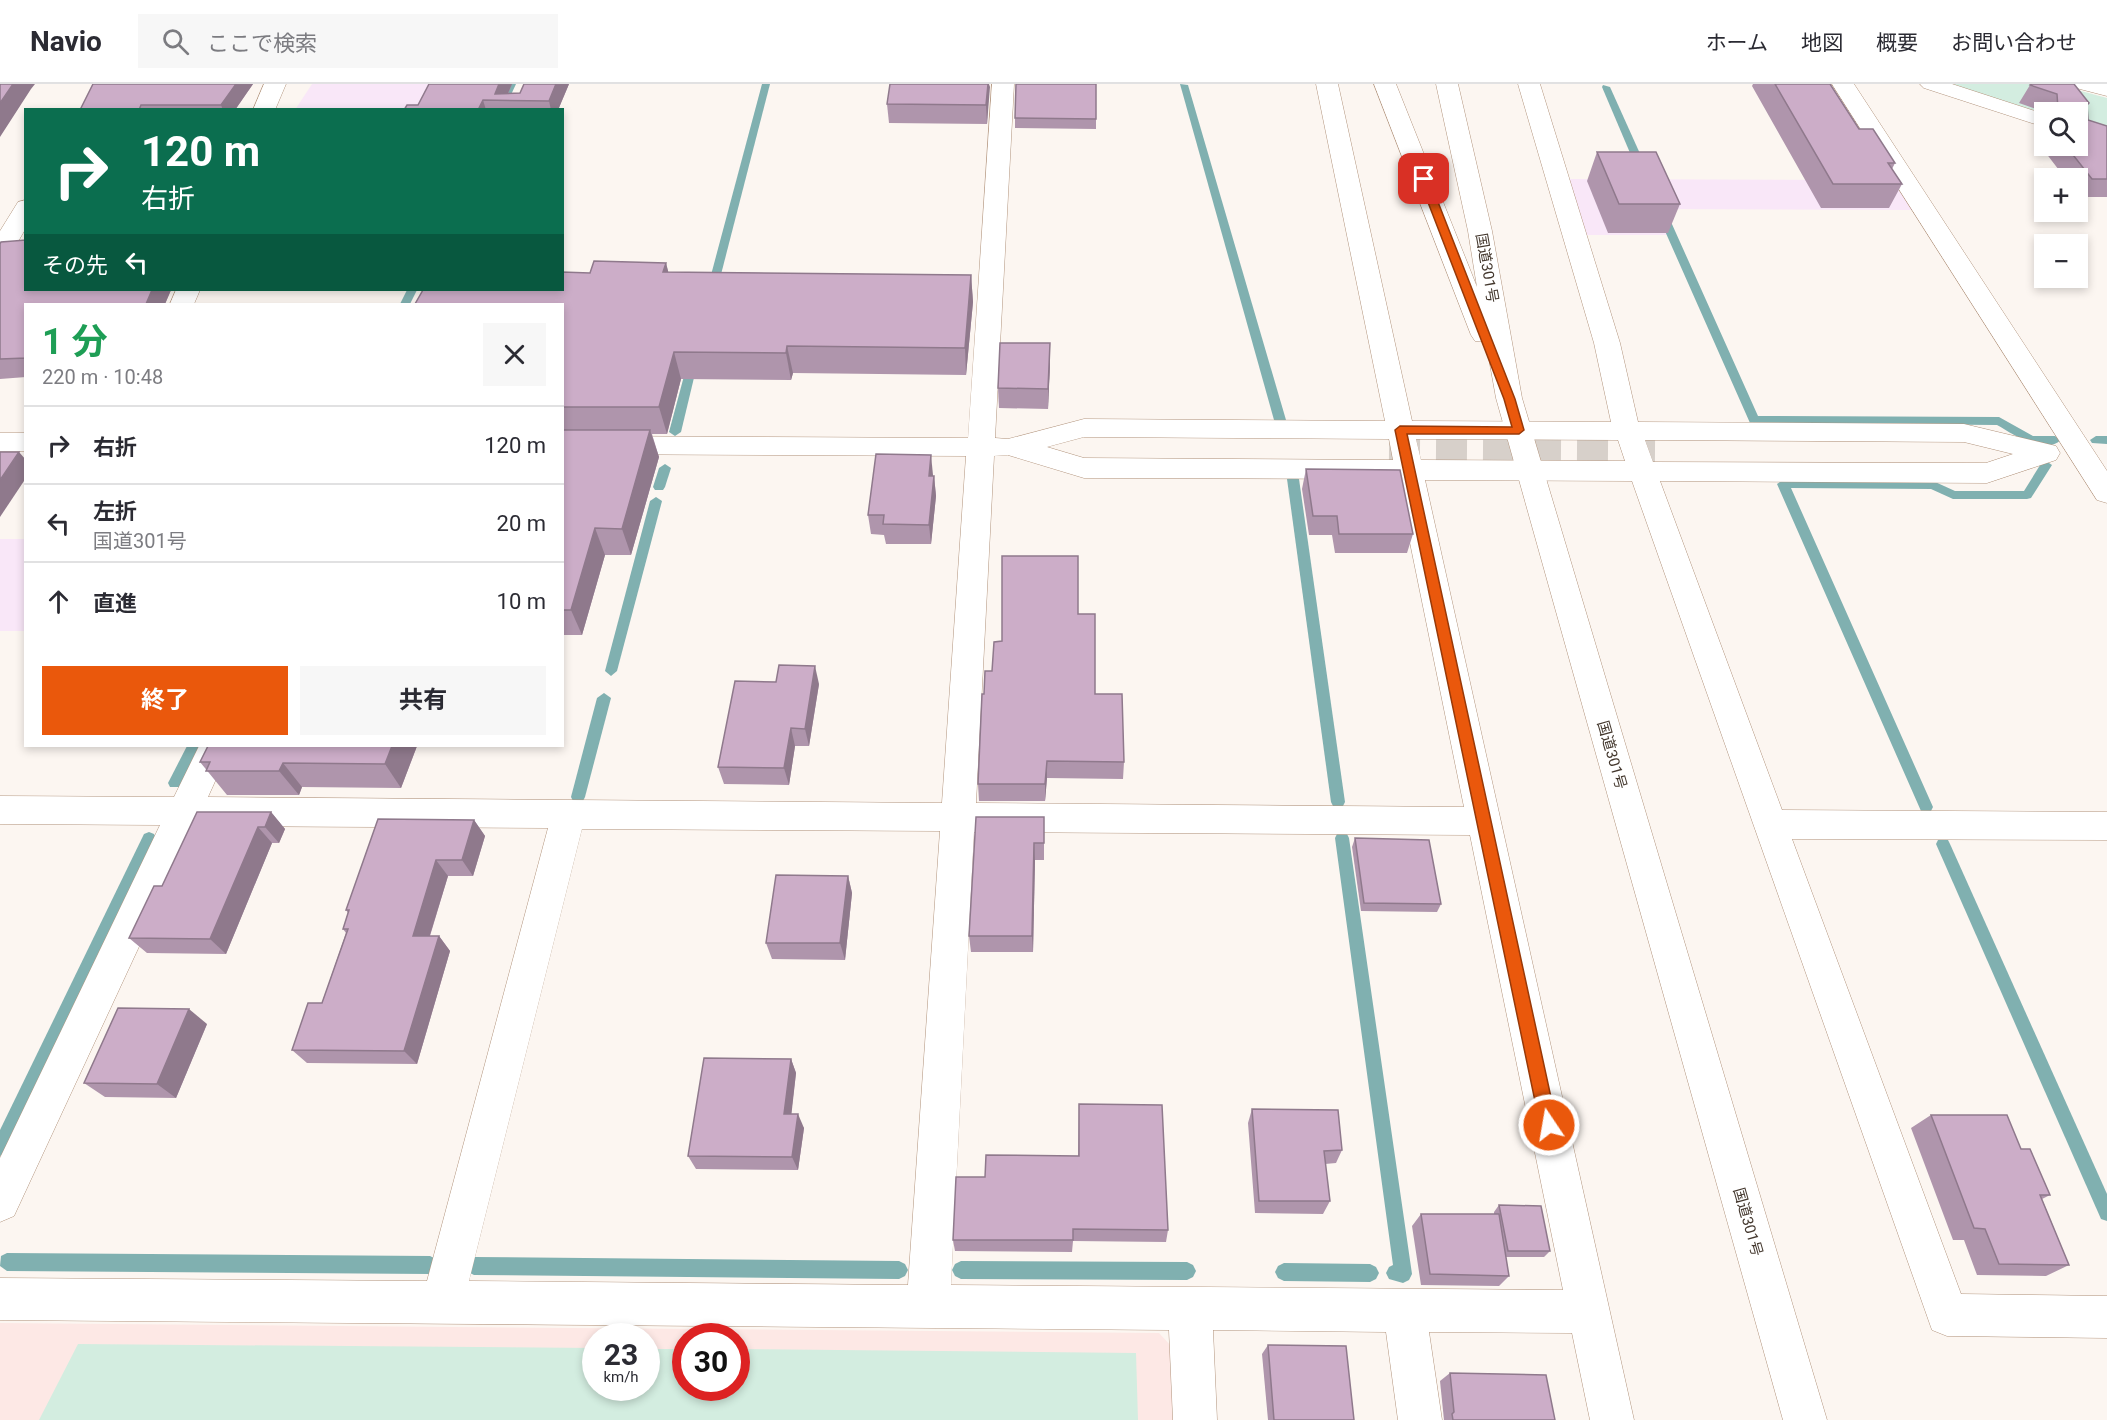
<!DOCTYPE html>
<html lang="ja">
<head>
<meta charset="utf-8">
<style>
	:root { --surface:#fff; --page:#f7f7f7; --text:#2b2b33; --muted:#7c7c81; --line:#e1e1e2; --accent:#ea580c }
	body { margin:0; font-family:Roboto,"Noto Sans JP",sans-serif; background:var(--page); color:var(--text); height:100vh; display:flex; flex-direction:column; font-size:22px; white-space:nowrap }
	* { box-sizing:border-box; margin:0 }
	p { font-size:20px; color:var(--muted) }
	.icon { flex:none; width:33px; height:33px; fill:none; stroke:currentColor; stroke-width:2; stroke-linecap:round; stroke-linejoin:round }
	.map { position:relative; flex:1; overflow:hidden }
	.sheet { position:absolute; left:24px; top:219px; width:540px; height:444px; display:flex; flex-direction:column; background:var(--surface); border-radius:0px; box-shadow:0 3px 9px #0003 }
	.sheet>* { flex:none }
	.hud { position:absolute; left:24px; top:24px; width:540px; height:183px; border-radius:0px; box-shadow:0 3px 9px #0003; background:#0b6e4f; color:#fff; overflow:hidden }
	.fabs { position:absolute; left:2034px; top:18px; display:grid; gap:12px }
	.fabs a { display:grid; place-items:center; width:54px; height:54px; border-radius:0px; background:var(--surface); box-shadow:0 3px 9px #0003; font-size:30px }
	.speed { position:absolute; left:582px; top:1239px; display:flex; gap:12px; font-size:30px; font-weight:700; text-align:center }
	.speed>* { display:grid; place-content:center; width:78px; height:78px; border-radius:50%; background:var(--surface); box-shadow:0 3px 9px #0003; line-height:1 }
	.speed small { font-size:15px; font-weight:400 }
	.speed .limit { border:9px solid #d22; background:#fff; color:#111 }
	.pin { position:absolute; display:grid; place-items:center; width:51px; height:51px; color:#fff; margin:-26px; border-radius:12px; box-shadow:0 3px 9px #0006 }
	.me { position:absolute; width:66px; margin:-33px; rotate:348deg; stroke-linejoin:round; filter:drop-shadow(0 0 4px #0008) }
	.turn { display:flex; align-items:center; gap:21px; height:126px; padding:0 18px; font-size:27px }
	.turn .icon { width:78px; height:78px; stroke-width:2.5 }
	.turn b { display:block; font-size:42px; line-height:51px }
	.then { display:flex; align-items:center; height:57px; padding:0 18px; background:#0003; gap:12px; font-size:22px }
	.round { display:grid; place-items:center; flex:none; width:63px; height:63px; border-radius:0px; background:var(--page) }
	.summary { display:flex; align-items:center; justify-content:space-between; height:102px; padding:0 18px }
	h1 { font-size:36px; font-weight:700; line-height:45px; color:#1e9e55 }
	.action { display:flex; gap:12px; margin-top:auto; padding:12px 18px }
	.action a { flex:1; height:69px; border-radius:0px; background:var(--accent); color:#fff; font-size:24px; font-weight:700; line-height:69px; text-align:center }
	.action a+a { background:var(--page); color:var(--text) }
	ul { padding:0; list-style:none }
	li { display:flex; align-items:center; gap:18px; height:78px; padding:0 18px; border-top:2px solid var(--line) }
	li div { flex:1 }
	li b { display:block; font-size:22px }
	li em { font-style:normal }
	header { display:flex; align-items:center; gap:36px; box-sizing:border-box; height:84px; padding:0 30px; background:var(--surface); border-bottom:2px solid var(--line) }
	header strong { font-size:28px }
	nav { display:flex; gap:33px; margin-inline-start:auto; font-size:21px }
	.search { width:420px; height:54px; background:var(--page); display:flex; align-items:center; gap:15px; box-sizing:border-box; padding:0 21px; border-radius:0px; color:var(--muted); font-size:22px }
	.map>svg:first-child { display:block }
	.industrial { fill:#f9e7f8 }
	.education { fill:#fde8e5; fill-rule:evenodd }
	.green { fill:#d3ede0 }
	.lines { fill:none; stroke-linecap:round; stroke-linejoin:round }
	.stream { fill:#80b0b0; fill-rule:evenodd }
	.minor-tunnel { stroke:#d7d0ca; stroke-width:31; stroke-dasharray:31 16; stroke-linecap:butt }
	.minor-casing { stroke:#b2947d; stroke-width:1 }
	.highway-casing { stroke:#b2947d; stroke-width:1 }
	.minor { fill:#fff; fill-rule:evenodd }
	.highway { fill:#fff; fill-rule:evenodd }
	.wall { fill:#af95ac }
	.shaded-wall { fill:#8f798c }
	.building { fill:#ccadc8; stroke:#8f798c; stroke-width:1.5 }
	.route { fill:#ea580c; stroke:#983908; stroke-width:1.5 }
	.labels { text-anchor:middle; stroke-width:6; stroke-linejoin:round; paint-order:stroke }
	.street-label { font-size:15px; fill:#44382e; stroke:#fff }
</style>
</head>
<body>
<header>
<strong>Navio</strong>
<div class="search"><svg class="icon" aria-label="search" viewBox="0 0 24 24"><circle cx="10" cy="10" r="6"/><path d="M15 15l6 6"/></svg>ここで検索</div>
<nav><a>ホーム</a><a>地図</a><a>概要</a><a>お問い合わせ</a></nav>
</header>
<div class="map">
<svg width="2107" height="1336" viewBox="0 0 2107 1336">
	<rect width="100%" height="100%" fill="#fcf6f1"/>
	<g class="industrial">
		<polygon points="312,0 509,0 496,25 295,26"/>
		<polygon points="1567,95 1893,96 1913,126 1658,125 1669,151 1584,151"/>
		<rect x="0" y="455" width="25" height="92"/>
	</g>
	<path class="education" d="M 0,1239 L 1159,1249 L 1173,1264 L 1176,1336 L 0,1336 ZM 596,1252 L 646,1252 L 646,1304 L 596,1304 ZM 686,1252 L 736,1252 L 736,1304 L 686,1304 Z"/>
	<g class="green">
		<polygon points="1952,0 2055,0 2107,14 2107,47 2078,39 2078,28 2044,30"/>
		<polygon points="78,1260 595,1264 596,1304 646,1304 647,1265 685,1265 686,1304 736,1304 737,1265 1136,1269 1138,1336 39,1336"/>
	</g>
	<g class="lines">
		<g class="stream">
			<polygon points="508,0 516,0 504,26 495,26"/>
			<polygon points="762,0 770,0 717,206 712,209 707,206"/>
			<polygon points="1180,0 1188,1 1286,336 1284,339 1280,340 1274,336"/>
			<polygon points="1603,1 1610,3 1646,83 1644,85 1636,83 1602,3"/>
			<path d="M 1662,126 L 1667,129 L 1758,332 L 1999,333 L 2033,352 L 2055,352 L 2061,356 C 2044,372 2013,350 1997,341 L 1750,339 L 1657,129 Z"/>
			<polygon points="407,206 417,206 410,220 400,220"/>
			<polygon points="693,274 698,277 681,348 675,352 669,348 688,277"/>
			<polygon points="2096,352 2107,352 2107,360 2092,359 2090,356"/>
			<polygon points="2046,377 2052,381 2031,414 2027,415 1953,415 1931,405 1791,404 1933,723 1931,727 1926,729 1921,727 1777,400 1783,396 1933,397 1955,407 2024,407 2042,378"/>
			<polygon points="665,380 671,384 665,403 663,406 655,406 653,403 659,384"/>
			<polygon points="1293,391 1299,395 1345,718 1343,722 1333,722 1331,718 1287,395"/>
			<polygon points="656,413 662,417 617,587 611,592 605,587 650,417"/>
			<polygon points="604,609 611,614 585,713 583,717 573,717 571,713 597,614"/>
			<polygon points="187,662 200,662 180,703 170,703 168,699"/>
			<polygon points="149,748 154,750 156,754 6,1070 0,1072 0,1046 144,750"/>
			<polygon points="1342,748 1347,750 1349,754 1412,1190 1409,1196 1403,1199 1389,1195 1386,1189 1389,1183 1393,1181 1335,754 1337,750"/>
			<polygon points="1943,754 1948,756 1950,760 2107,1110 2107,1137 2101,1135 1936,760 1938,756"/>
			<polygon points="7,1169 430,1172 436,1175 439,1181 436,1187 430,1190 7,1187 0,1182 1,1172"/>
			<polygon points="474,1173 899,1177 905,1180 908,1186 905,1192 899,1195 474,1191 468,1188 465,1182 468,1176"/>
			<polygon points="961,1177 1187,1178 1193,1181 1196,1187 1193,1193 1187,1196 961,1195 955,1192 952,1186 955,1180"/>
			<polygon points="1284,1179 1370,1180 1376,1183 1379,1189 1376,1195 1370,1198 1284,1197 1278,1194 1275,1188 1278,1182"/>
		</g>
		<polyline class="minor-tunnel" points="1389,365 1658,367"/>
		<g class="minor-casing">
			<g id="minor">
				<polygon points="264,0 286,0 275,26 253,26"/>
				<path d="M 992,0 L 1014,0 L 995,354 L 1008,355 L 1084,335 L 1385,337 L 1316,0 L 1338,0 L 1412,337 L 1611,338 L 1594,259 L 1518,0 L 1540,0 L 1620,259 L 1638,338 L 1964,340 L 2056,362 L 2060,369 L 2056,376 L 1987,399 L 1660,397 L 1782,726 L 2107,728 L 2107,756 L 1792,755 L 1961,1210 L 2107,1212 L 2107,1254 L 1947,1252 L 1932,1246 L 1632,397 L 1425,396 L 1634,1336 L 1590,1336 L 1572,1249 L 1429,1248 L 1442,1336 L 1398,1336 L 1386,1248 L 1213,1246 L 1217,1336 L 1173,1336 L 1169,1246 L 0,1236 L 0,1194 L 427,1197 L 548,744 L 195,742 L 14,1132 L 0,1138 L 0,1074 L 160,741 L 0,740 L 0,712 L 174,713 L 199,662 L 231,662 L 208,713 L 942,719 L 966,372 L 562,370 L 562,352 L 968,354 ZM 1084,353 L 1389,355 L 1393,376 L 1084,374 L 1047,363 ZM 1416,355 L 1618,356 L 1625,377 L 1421,376 ZM 1645,356 L 1964,358 L 2013,370 L 1986,379 L 1653,378 ZM 1008,371 L 1084,394 L 1397,395 L 1464,723 L 976,719 L 994,372 ZM 582,745 L 940,747 L 908,1201 L 469,1197 ZM 974,748 L 1470,751 L 1563,1206 L 951,1201 Z"/>
				<polygon points="1832,0 1854,0 2107,387 2107,419 2097,416"/>
				<polygon points="1920,0 1952,0 2044,30 2044,43 1924,4"/>
				<polygon points="26,116 26,144 9,173 0,175 0,147 18,118"/>
				<polygon points="176,206 200,206 194,220 170,220"/>
				<rect x="0" y="349" width="26" height="18"/>
			</g>
		</g>
		<g class="highway-casing">
			<g id="highway">
				<polygon points="1374,0 1396,0 1477,203 1468,147 1436,0 1458,0 1492,147 1522,314 1827,1336 1783,1336 1496,314 1486,258 1475,257 1471,251"/>
				<polygon points="2072,0 2107,0 2107,12 2076,4"/>
			</g>
		</g>
		<use href="#minor" class="minor"/>
		<use href="#highway" class="highway"/>
	</g>
	<g class="wall">
		<polygon points="93,0 253,0 235,26 80,26"/>
		<polygon points="512,0 508,10 520,9 524,0 569,0 558,26 404,26 418,21"/>
		<polygon points="989,0 987,40 889,39 887,20"/>
		<polygon points="1096,0 1096,45 1015,44 1015,34"/>
		<polygon points="1753,0 1830,0 1859,45 1895,79 1892,85 1902,100 1889,124 1821,124 1752,2"/>
		<polygon points="2030,1 2089,19 2087,22 2088,36 2107,42 2107,113 2079,113 2078,111 2078,94 2065,94 2039,60 2044,51 2038,44 2044,33 2044,62 2078,62 2078,28 2045,28 2019,19"/>
		<polygon points="1597,68 1680,120 1668,149 1608,149 1587,97"/>
		<polygon points="0,160 26,206 171,206 165,220 26,220 26,293 0,295"/>
		<polygon points="666,179 668,188 971,191 973,218 966,291 793,289 791,296 681,295 667,350 652,350 659,373 631,471 605,471 582,551 562,551 562,220 590,189"/>
		<polygon points="1050,279 1048,325 999,324 998,304"/>
		<polygon points="1306,385 1413,450 1407,469 1335,469 1332,451 1309,451 1302,405"/>
		<polygon points="933,392 934,392 936,412 931,460 886,460 884,451 871,450 868,431"/>
		<polygon points="1078,530 1095,610 1124,678 1123,695 1047,694 1045,717 979,717 978,700 984,610 1002,557"/>
		<polygon points="819,600 809,662 795,662 789,701 724,700 718,683"/>
		<polygon points="417,662 401,704 302,703 299,711 227,711 200,678"/>
		<polygon points="271,728 285,745 279,759 272,759 226,870 147,869 129,854"/>
		<polygon points="1044,733 1044,776 1035,776 1033,868 971,868 969,852"/>
		<polygon points="474,736 485,752 473,792 448,792 430,852 439,852 450,867 417,980 307,979 292,966 322,919 346,849 343,845 348,829 346,826"/>
		<polygon points="1355,754 1441,820 1437,828 1361,827 1352,763"/>
		<polygon points="848,792 852,809 845,876 772,875 766,859"/>
		<polygon points="207,940 176,1014 105,1013 84,999"/>
		<polygon points="791,975 796,989 791,1030 804,1044 798,1086 696,1085 688,1072"/>
		<polygon points="1079,1020 1168,1146 1166,1158 1073,1157 1072,1168 955,1167 953,1156 985,1093 1078,1072"/>
		<polygon points="1252,1025 1342,1066 1336,1079 1325,1080 1330,1117 1323,1130 1255,1129 1248,1039"/>
		<polygon points="1931,1031 2021,1065 2050,1111 2042,1115 2069,1181 2046,1192 1977,1191 1964,1156 1953,1156 1911,1044"/>
		<polygon points="1499,1121 1550,1167 1544,1173 1506,1173 1509,1192 1499,1202 1421,1201 1412,1142 1421,1130 1494,1130 1494,1128"/>
		<polygon points="1268,1261 1354,1336 1268,1336 1262,1270"/>
		<polygon points="1450,1289 1555,1336 1444,1336 1440,1297"/>
	</g>
	<g class="shaded-wall">
		<polygon points="13,0 35,0 31,5 0,53 0,19"/>
		<polygon points="236,0 253,0 235,26 223,26 221,21"/>
		<polygon points="499,0 512,0 505,16 495,10"/>
		<polygon points="556,0 569,0 558,26 551,26 549,17"/>
		<polygon points="988,0 989,0 990,3 987,40 986,21"/>
		<polygon points="483,16 486,26 478,26"/>
		<polygon points="666,179 673,206 663,188"/>
		<polygon points="971,191 973,218 966,291 965,264"/>
		<polygon points="152,206 171,206 165,220 146,220"/>
		<polygon points="1050,259 1050,279 1048,325 1048,305"/>
		<polygon points="787,262 793,289 791,296 786,269"/>
		<polygon points="674,268 681,295 667,350 659,323"/>
		<polygon points="650,346 659,373 631,471 622,445"/>
		<polygon points="19,368 26,376 26,394 0,433 0,396"/>
		<polygon points="931,371 933,391 931,412 929,392"/>
		<polygon points="934,392 936,412 931,460 929,441"/>
		<polygon points="595,444 605,471 582,551 571,526"/>
		<polygon points="815,582 819,600 809,662 805,645"/>
		<polygon points="791,644 795,662 789,701 784,684"/>
		<polygon points="392,662 417,662 401,704 385,680"/>
		<polygon points="1047,677 1047,694 1045,717 1045,700"/>
		<polygon points="283,679 302,703 299,711 279,687"/>
		<polygon points="271,728 285,745 279,759 265,743"/>
		<polygon points="474,736 485,752 473,792 462,776"/>
		<polygon points="258,743 272,759 226,870 210,855"/>
		<polygon points="1034,759 1035,776 1033,868 1032,852"/>
		<polygon points="436,776 448,792 425,867 413,852"/>
		<polygon points="848,792 852,809 845,876 840,859"/>
		<polygon points="439,852 450,867 417,980 404,967"/>
		<polygon points="189,925 207,940 176,1014 157,1000"/>
		<polygon points="791,975 796,989 790,1043 784,1030"/>
		<polygon points="798,1030 804,1044 798,1086 792,1073"/>
	</g>
	<g class="building">
		<polygon points="0,0 13,0 0,19"/>
		<polygon points="93,0 236,0 221,21 141,21 139,26 80,26"/>
		<polygon points="429,0 499,0 495,10 520,9 524,0 556,0 549,17 483,16 478,26 404,26 407,21 418,21"/>
		<polygon points="890,0 988,0 986,21 887,20"/>
		<polygon points="1016,0 1096,0 1096,35 1015,34"/>
		<polygon points="1775,0 1830,0 1859,45 1873,45 1895,79 1888,79 1902,100 1833,100"/>
		<polygon points="2031,0 2074,0 2089,19 2087,21 2088,36 2107,42 2107,95 2092,95 2066,62 2078,62 2078,28 2052,28 2049,25 2055,27 2058,25 2057,10 2030,1"/>
		<polygon points="1597,68 1656,68 1680,120 1619,120"/>
		<polygon points="26,156 26,206 152,206 146,220 26,220 26,274 0,275 0,160 1,158"/>
		<polygon points="594,177 666,179 663,188 971,191 965,264 787,262 786,269 674,268 659,323 562,323 562,220 415,220 423,206 562,206 562,188 590,189"/>
		<polygon points="1000,259 1050,259 1048,305 998,304"/>
		<polygon points="562,346 650,346 622,445 595,444 571,526 562,526"/>
		<polygon points="0,368 19,368 0,396"/>
		<polygon points="876,370 931,371 929,392 934,392 929,441 883,440 884,431 868,431"/>
		<polygon points="1306,385 1400,386 1413,450 1339,450 1337,432 1313,432"/>
		<polygon points="1002,472 1078,472 1078,530 1095,530 1095,610 1122,610 1124,678 1047,677 1045,700 978,700 982,610 984,610 985,587 992,587 994,558 1002,557"/>
		<polygon points="779,581 815,582 805,645 791,644 784,684 718,683 735,597 776,598"/>
		<polygon points="208,662 392,662 385,680 283,679 279,687 206,687 210,678 200,678"/>
		<polygon points="197,728 271,728 265,743 258,743 210,855 129,854 154,802 162,802"/>
		<polygon points="976,733 1044,733 1044,759 1034,759 1032,852 969,852"/>
		<polygon points="378,735 474,736 462,776 436,776 413,852 439,852 404,967 292,966 308,919 322,919 348,845 343,845 349,826 346,826"/>
		<polygon points="1355,754 1429,756 1441,820 1364,819"/>
		<polygon points="776,791 848,792 840,859 766,859"/>
		<polygon points="118,924 189,925 157,1000 84,999"/>
		<polygon points="704,974 791,975 784,1030 798,1030 792,1073 688,1072"/>
		<polygon points="1079,1020 1162,1021 1168,1146 1073,1145 1073,1156 953,1156 956,1093 985,1093 986,1071 1079,1072"/>
		<polygon points="1252,1025 1338,1026 1342,1066 1324,1067 1330,1117 1259,1117"/>
		<polygon points="1931,1031 2007,1031 2021,1065 2030,1065 2050,1111 2040,1111 2069,1181 1999,1180 1985,1145 1974,1144"/>
		<polygon points="1499,1121 1541,1122 1550,1167 1508,1167"/>
		<polygon points="1421,1130 1499,1130 1509,1192 1430,1190"/>
		<polygon points="1268,1261 1346,1262 1354,1336 1274,1336"/>
		<polygon points="1450,1289 1546,1291 1555,1336 1453,1336 1452,1330 1454,1328"/>
	</g>
	<polygon class="route" points="1424,92 1429,95 1515,315 1524,346 1519,350 1407,350 1557,1041 1554,1047 1549,1049 1543,1047 1540,1041 1395,346 1400,342 1512,343 1504,315 1419,95"/>
	<g class="labels">
		<g class="street-label">
			<text transform="translate(1487 184) rotate(80)" y="5">国道301号</text>
			<text transform="translate(1612 671) rotate(74)" y="5">国道301号</text>
			<text transform="translate(1748 1138) rotate(74)" y="5">国道301号</text>
		</g>
	</g>
</svg>
<div class="fabs">
<a><svg class="icon" aria-label="search" viewBox="0 0 24 24"><circle cx="10" cy="10" r="6"/><path d="M15 15l6 6"/></svg></a>
<a>+</a>
<a>−</a>
</div>
<div class="speed"><div>23<small>km/h</small></div><div class="limit">30</div></div>
<div class="pin" style="left:1424px;top:95px;background:#d93025"><svg class="icon" aria-label="arrive" viewBox="0 0 24 24"><path d="M6 21V4h12l-3 4 3 4H6"/></svg></div>
<svg class="me" style="left:1549px;top:1041px" viewBox="-20 -20 40 40"><circle r="17" fill="#ea580c" stroke="#fff" stroke-width="3"/><path d="M0-11L8 9 0 5-8 9z" fill="#fff"/></svg>
<div class="hud">
<div class="turn"><svg class="icon" aria-label="right" viewBox="0 0 24 24"><path d="M7 20v-9h11M14 6l5 5-5 5"/></svg><div><b>120 m</b>右折</div></div>
<div class="then">その先<svg class="icon" aria-label="left" viewBox="0 0 24 24"><path d="M17 20v-9H6M10 6l-5 5 5 5"/></svg></div>
</div>
<section class="sheet">
<div class="summary"><div><h1>1 分</h1><p>220 m · 10:48</p></div><a class="round"><svg class="icon" aria-label="close" viewBox="0 0 24 24"><path d="M6 6l12 12M18 6L6 18"/></svg></a></div>
<ul>
<li><svg class="icon" aria-label="right" viewBox="0 0 24 24"><path d="M7 20v-9h11M14 6l5 5-5 5"/></svg><div><b>右折</b></div><em>120 m</em></li>
<li><svg class="icon" aria-label="left" viewBox="0 0 24 24"><path d="M17 20v-9H6M10 6l-5 5 5 5"/></svg><div><b>左折</b><p>国道301号</p></div><em>20 m</em></li>
<li><svg class="icon" aria-label="ahead" viewBox="0 0 24 24"><path d="M12 20V5M6 11l6-6 6 6"/></svg><div><b>直進</b></div><em>10 m</em></li>
</ul>
<div class="action"><a>終了</a><a>共有</a></div>
</section>
</div>
</body>
</html>
